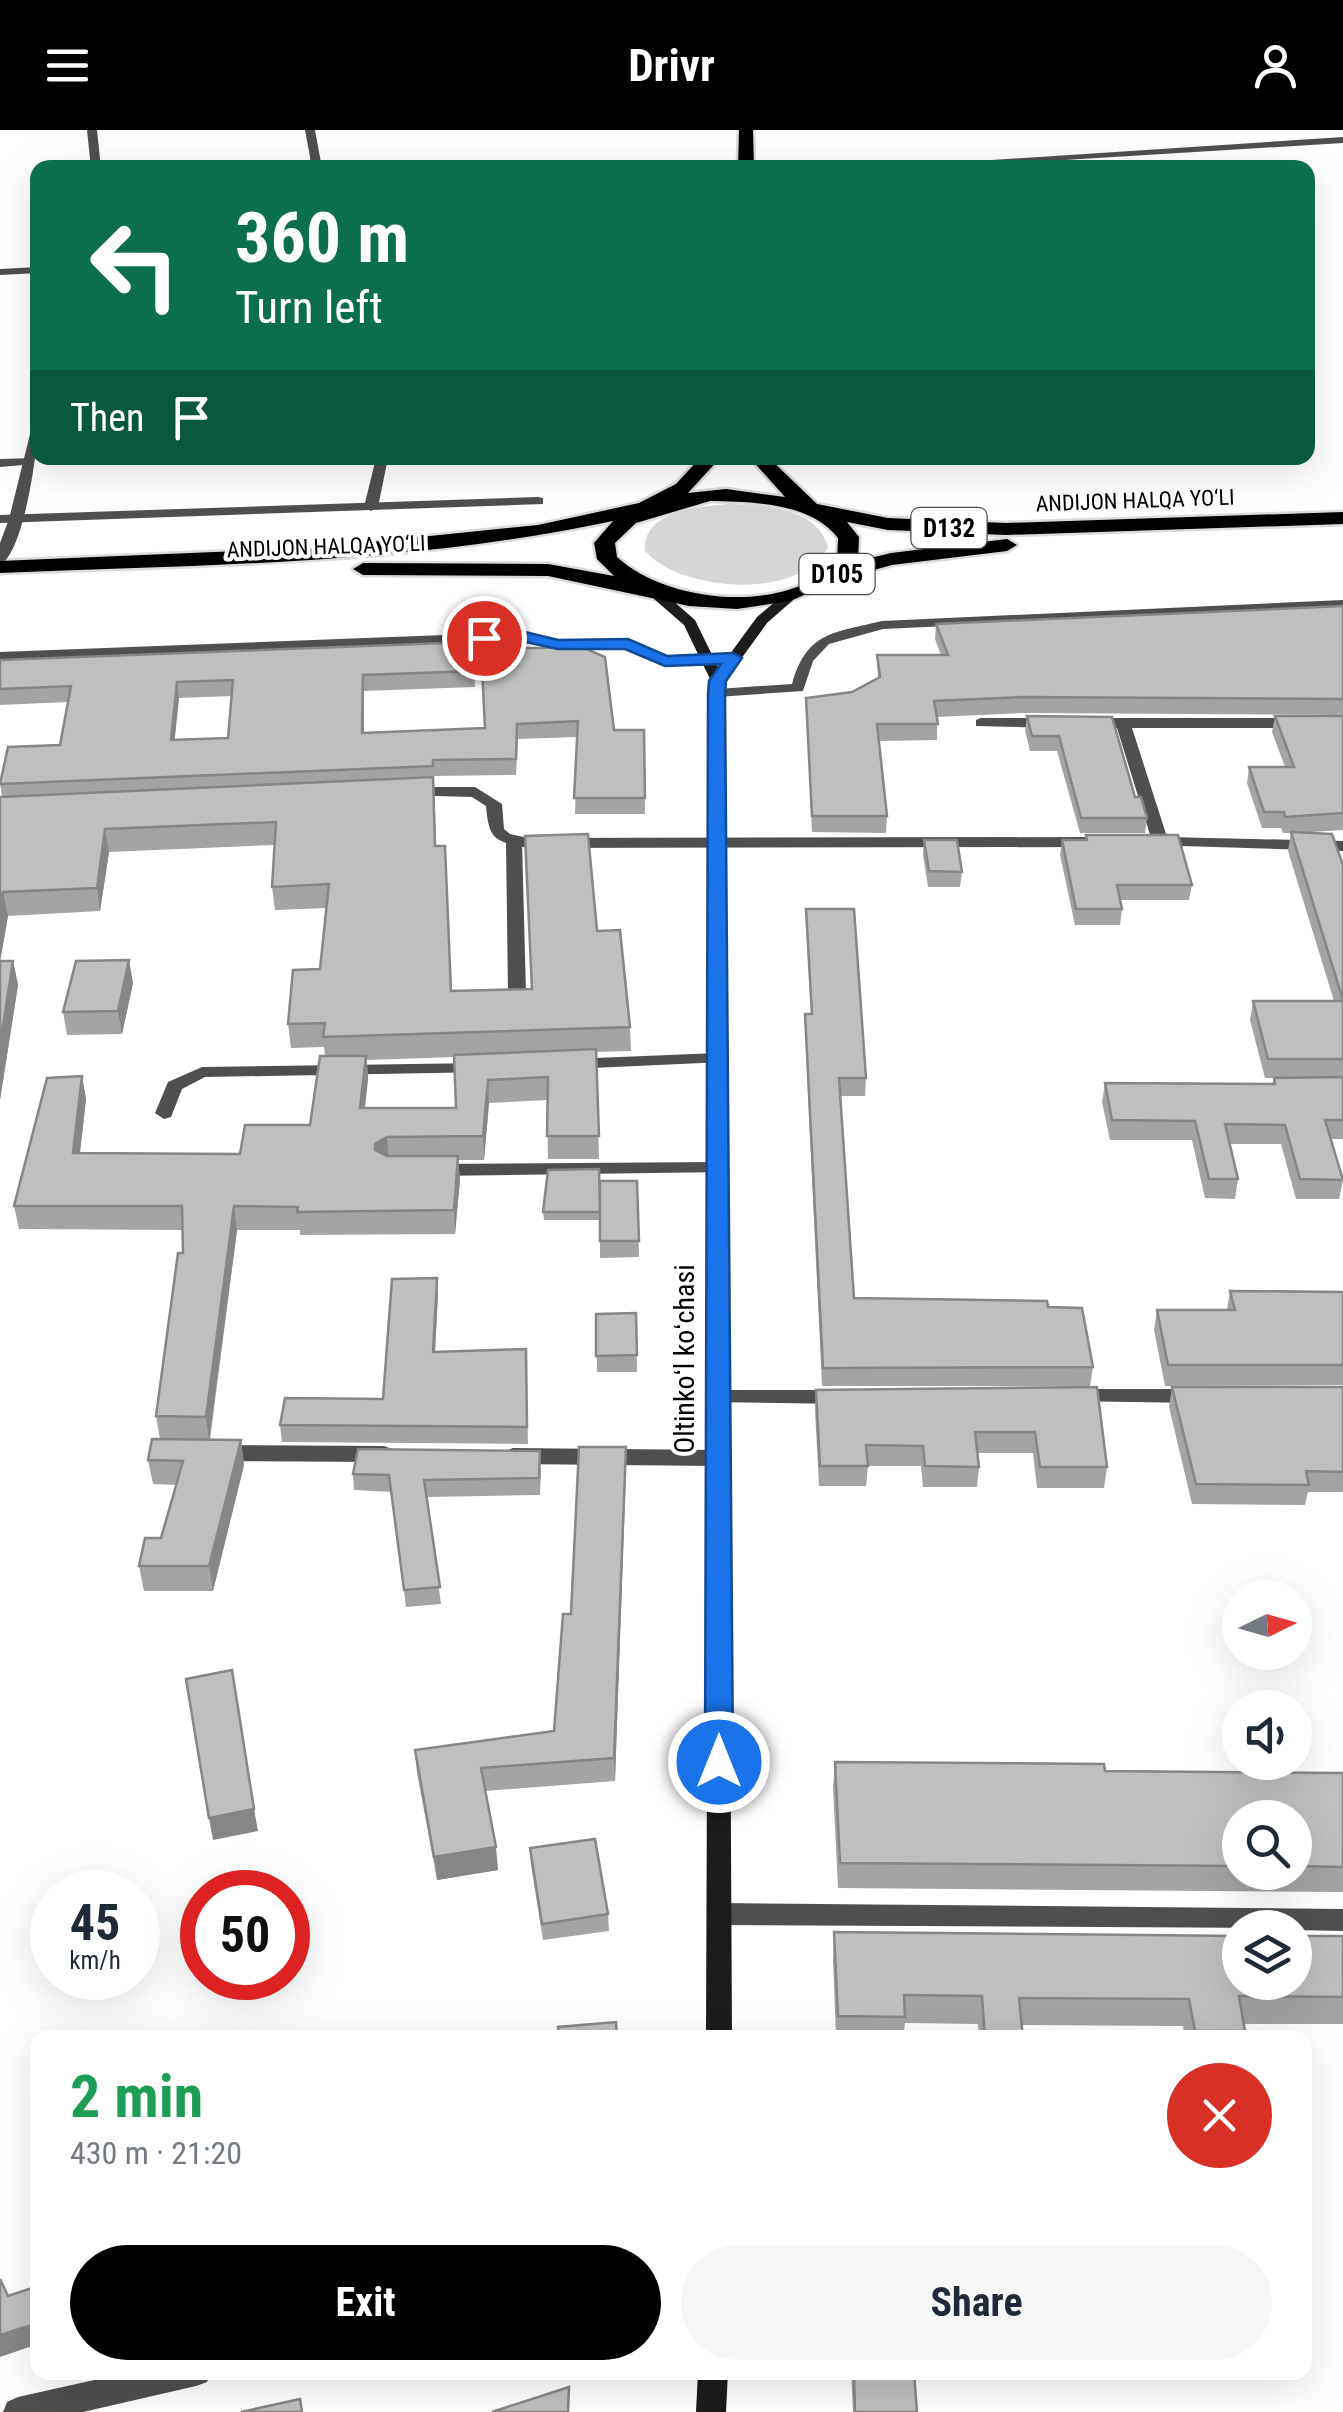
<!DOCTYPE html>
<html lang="en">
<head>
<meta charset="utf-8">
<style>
	:root { --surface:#fff; --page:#f6f6f7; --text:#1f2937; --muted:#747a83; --accent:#000 }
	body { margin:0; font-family:"Roboto Condensed",sans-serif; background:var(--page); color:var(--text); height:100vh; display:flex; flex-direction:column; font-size:38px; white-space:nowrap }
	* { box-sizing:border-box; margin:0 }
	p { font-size:32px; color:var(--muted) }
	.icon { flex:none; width:55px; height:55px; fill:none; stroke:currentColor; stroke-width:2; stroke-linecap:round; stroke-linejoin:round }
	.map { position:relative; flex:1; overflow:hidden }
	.panel { position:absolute; left:30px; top:1900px; width:1282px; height:350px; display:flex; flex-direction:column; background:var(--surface); border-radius:20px; box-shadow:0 10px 40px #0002 }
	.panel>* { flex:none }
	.top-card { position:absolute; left:30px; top:30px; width:1285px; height:305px; border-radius:20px; box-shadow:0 10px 40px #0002; background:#0b6e4f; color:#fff; overflow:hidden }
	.needle { width:65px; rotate:85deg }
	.fabs { position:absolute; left:1222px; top:1450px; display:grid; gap:20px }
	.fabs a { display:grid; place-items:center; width:90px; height:90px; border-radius:50%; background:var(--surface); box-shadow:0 10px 40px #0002; font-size:50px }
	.speed { position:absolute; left:30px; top:1740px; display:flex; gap:20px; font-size:50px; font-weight:700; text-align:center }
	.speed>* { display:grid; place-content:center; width:130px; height:130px; border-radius:50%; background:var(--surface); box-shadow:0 10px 40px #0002; line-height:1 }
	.speed small { font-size:25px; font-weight:400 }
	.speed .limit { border:15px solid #d22; background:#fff; color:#111 }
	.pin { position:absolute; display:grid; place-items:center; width:85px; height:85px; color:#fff; margin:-42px; border:5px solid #fff; border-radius:50%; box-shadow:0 2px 10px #0007 }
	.me { position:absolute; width:110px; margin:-55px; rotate:0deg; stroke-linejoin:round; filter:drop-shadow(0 0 8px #0008) }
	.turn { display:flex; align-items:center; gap:35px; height:210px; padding:0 40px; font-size:45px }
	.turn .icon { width:130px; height:130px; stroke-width:2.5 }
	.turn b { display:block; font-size:70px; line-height:85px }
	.then { display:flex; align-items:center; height:95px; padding:0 40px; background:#0003; gap:20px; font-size:38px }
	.round { display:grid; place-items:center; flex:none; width:105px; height:105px; border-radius:52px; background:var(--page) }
	.headline { display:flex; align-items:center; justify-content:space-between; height:170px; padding:0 40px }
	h1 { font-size:60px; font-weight:700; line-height:75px; color:#1e9e55 }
	.button { display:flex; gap:20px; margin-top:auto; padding:20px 40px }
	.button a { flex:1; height:115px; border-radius:60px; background:var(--accent); color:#fff; font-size:40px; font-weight:700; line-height:115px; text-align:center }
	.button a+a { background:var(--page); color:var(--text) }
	header { display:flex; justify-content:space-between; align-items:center; height:130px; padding:0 40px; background:var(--accent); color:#fff; font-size:45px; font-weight:700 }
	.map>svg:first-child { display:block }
	.green { fill:#d6d6d6 }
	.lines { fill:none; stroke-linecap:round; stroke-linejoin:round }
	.highway-casing { stroke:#dbdbdb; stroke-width:5 }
	.lane { fill:#4f4f4f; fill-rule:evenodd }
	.street { fill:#4f4f4f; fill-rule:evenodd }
	.secondary { fill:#1c1c1c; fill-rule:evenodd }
	.highway { fill:#000; fill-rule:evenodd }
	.wall { fill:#a4a4a4; fill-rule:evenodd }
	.shaded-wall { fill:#868686 }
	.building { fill:#bfbfbf; stroke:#868686; stroke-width:2.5; fill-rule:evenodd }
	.route { fill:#1a73e8; stroke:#114b97; stroke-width:2.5 }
	.labels { text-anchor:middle; stroke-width:8; stroke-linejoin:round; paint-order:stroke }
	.far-street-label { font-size:22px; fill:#000; stroke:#fff }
	.shield { fill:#fff; stroke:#4c4c4c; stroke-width:2.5 }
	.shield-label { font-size:25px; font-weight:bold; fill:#000 }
	.street-label { font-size:28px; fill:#000; stroke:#fff }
</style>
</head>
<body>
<header><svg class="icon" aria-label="menu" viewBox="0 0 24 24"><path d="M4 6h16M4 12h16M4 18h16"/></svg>Drivr<svg class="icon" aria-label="person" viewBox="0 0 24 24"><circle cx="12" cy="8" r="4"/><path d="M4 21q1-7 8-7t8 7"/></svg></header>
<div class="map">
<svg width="1343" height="2282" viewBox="0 0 1343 2282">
	<rect width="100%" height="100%" fill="#fff"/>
	<path class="green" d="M 728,374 C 763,375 817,377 828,417 C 800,471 681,462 645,421 C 642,381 698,377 728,374 Z"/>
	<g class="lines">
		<g class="highway-casing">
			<g id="highway">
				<polygon points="739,0 753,0 754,38 738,38"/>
				<path d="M 700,328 L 720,328 L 688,363 L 726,359 L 785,367 L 750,328 L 769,328 L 817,374 L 888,388 L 1006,393 L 1343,382 L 1343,394 L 1006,405 L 888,400 L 847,392 L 859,407 L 858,431 L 891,423 L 1007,409 L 1017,415 L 1007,421 L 892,435 L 845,448 L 790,471 L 737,479 L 689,476 L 548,446 L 363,445 L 353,439 L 363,433 L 548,434 L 614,446 L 597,429 L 594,413 L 613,391 C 412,434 204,435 0,443 L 0,431 L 313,418 L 538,395 L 639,373 L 676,354 ZM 710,371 C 752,372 810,372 838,408 L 837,431 C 787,485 668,474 617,427 L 615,413 L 636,393 Z"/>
			</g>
		</g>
		<g class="lane">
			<polygon points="1343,7 1343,13 934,38 870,38"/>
			<polygon points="34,328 34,334 0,337 0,329"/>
			<polygon points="538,367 543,368 543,374 0,393 0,385"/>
			<polygon points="514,707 522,712 526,864 517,869 508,864 506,712"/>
			<polygon points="718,923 727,928 724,932 570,939 561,934 570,929"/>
			<polygon points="482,933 488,934 491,938 488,942 205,947 182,959 171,987 164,989 155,983 168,952 202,937"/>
			<polygon points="718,1032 725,1034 728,1038 725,1042 435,1046 425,1040 435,1034"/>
		</g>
		<g class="street">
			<polygon points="87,0 97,0 101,38 91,38"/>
			<polygon points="305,0 315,0 322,38 312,38"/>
			<polygon points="38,137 38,143 0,145 0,139"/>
			<path d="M 38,292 C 38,321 24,422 0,435 L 0,413 L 9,389 L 32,296 Z"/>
			<polygon points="376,328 388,328 378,377 371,381 364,377"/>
			<path d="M 1343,470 L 1343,478 L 883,499 L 829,514 L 813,531 L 803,561 L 717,567 L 710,563 L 717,559 L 792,554 C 807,501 834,503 882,491 Z"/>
			<polygon points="521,502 558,511 628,510 667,527 733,524 740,528 733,532 665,535 626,518 558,519 521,510 0,530 0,522"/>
			<polygon points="981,588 1054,588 1062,593 1054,598 976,596 976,590"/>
			<polygon points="1088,588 1343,588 1343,598 1132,598 1167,707 1343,711 1343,721 1149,715 1147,712 1151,708 1117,598 1083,596 1083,590"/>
			<path d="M 408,657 L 475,657 L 502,674 L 504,699 L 510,704 L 528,708 L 1086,707 L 1094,712 L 1086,717 L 528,718 C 495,711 489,711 486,676 L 472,667 L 402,665 L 402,659 Z"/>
			<polygon points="1075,1259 1196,1259 1207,1266 1196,1273 1068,1271 1064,1266 1068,1261"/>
			<polygon points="716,1260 841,1260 852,1267 841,1274 709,1272 705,1267"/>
			<polygon points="218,1315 384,1316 392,1319 395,1324 392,1329 384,1332 218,1331 210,1328 207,1323 210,1318"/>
			<polygon points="513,1318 716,1320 724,1323 727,1328 724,1333 716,1336 513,1334 505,1331 502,1326 505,1321"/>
			<polygon points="720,1773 1343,1779 1343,1801 1295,1800 1295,1798 720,1795 711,1792 707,1784 711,1776"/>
			<polygon points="130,2242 211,2242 207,2252 196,2256 83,2282 3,2282 7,2272 18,2267"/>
		</g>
		<g class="secondary">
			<polygon points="646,456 656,456 695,490 719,539 757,487 788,461 800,464 767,493 725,551 732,1908 706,1908 711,551 684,495 646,462"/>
			<polygon points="698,2242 728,2242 726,2282 696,2282"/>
		</g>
		<use href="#highway" class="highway"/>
	</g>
	<g class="wall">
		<polygon points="1343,476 1343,585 1021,583 937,587 937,610 879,611 887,686 886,703 812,702 806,568 852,562 878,548 877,525 941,525 935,509 936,494"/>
		<path d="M 473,512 L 475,557 L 364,561 L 364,603 L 485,598 L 481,519 L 614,600 L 644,600 L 645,684 L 575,684 L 577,607 L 518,609 L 516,645 L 434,646 L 436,716 L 451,861 L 532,859 L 597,801 L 630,897 L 631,921 L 596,922 L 599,1029 L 548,1029 L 547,970 L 489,973 L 484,1030 L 458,1030 L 460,1049 L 455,1104 L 300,1105 L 300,1100 L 237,1100 L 210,1310 L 241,1310 L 244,1335 L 213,1461 L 144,1461 L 139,1436 L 161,1408 L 176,1355 L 153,1354 L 148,1330 L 160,1309 L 156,1286 L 183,1123 L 182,1100 L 19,1099 L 14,1076 L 82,946 L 86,969 L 80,1023 L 240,1024 L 310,995 L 325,926 L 324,917 L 291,918 L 288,894 L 320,839 L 327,778 L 275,780 L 272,757 L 274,715 L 109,722 L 100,781 L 8,786 L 0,831 L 13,831 L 18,855 L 0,970 L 0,667 L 2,667 L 0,653 L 60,615 L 68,572 L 0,575 L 0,530 ZM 232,566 L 228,608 L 174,610 L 179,568 ZM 454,927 L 456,978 L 365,978 L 368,949 L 367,930 Z"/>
		<polygon points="1027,586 1112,587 1135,667 1147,688 1145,703 1080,703 1057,621 1030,621 1025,600"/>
		<polygon points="1275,586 1343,586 1343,700 1295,703 1343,735 1343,1009 1331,1009 1343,1050 1339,1069 1296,1069 1281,1014 1230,1014 1238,1049 1235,1069 1205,1068 1192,1010 1110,1010 1102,972 1105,953 1272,954 1274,948 1265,948 1250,890 1253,871 1334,871 1288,721 1291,703 1283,703 1281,698 1262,698 1247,653 1249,637 1285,637 1272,602"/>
		<polygon points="1086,705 1192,755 1189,770 1120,770 1122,779 1120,795 1075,795 1060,725 1062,710 1085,710"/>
		<polygon points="924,710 962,742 960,757 928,757 923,725"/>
		<polygon points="806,779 866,948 865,966 840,966 854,1168 1048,1177 1093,1237 1090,1256 822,1256 805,902 805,884 811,884 806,796"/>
		<polygon points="133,853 122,904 67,905 63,882"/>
		<polygon points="637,1051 639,1127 600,1128 600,1090 544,1090 543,1082 600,1077"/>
		<polygon points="1230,1161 1343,1162 1343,1255 1165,1256 1154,1200 1157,1180 1227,1180"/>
		<polygon points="438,1164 435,1222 526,1219 528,1314 282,1312 280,1295 383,1269"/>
		<polygon points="636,1183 637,1242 597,1242 596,1184"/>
		<polygon points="1097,1257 1107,1337 1104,1358 1037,1358 1033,1323 977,1323 979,1337 977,1357 923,1357 921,1336 868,1336 866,1356 819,1356 815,1281 816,1260"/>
		<polygon points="1172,1257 1343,1257 1343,1362 1308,1362 1305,1375 1192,1374 1169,1277"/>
		<polygon points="626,1317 615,1651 485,1661 498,1740 437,1750 417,1643 415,1620 554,1601 571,1484"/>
		<polygon points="541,1338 540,1365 427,1367 441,1474 406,1477 391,1362 354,1360 353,1344"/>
		<path d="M 835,1632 L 1105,1641 L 1343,1643 L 1343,1762 L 838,1758 L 833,1657 ZM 1240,1688 L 1295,1688 L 1295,1742 L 1240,1742 Z"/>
		<polygon points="530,1718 608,1784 609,1801 543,1810 531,1735"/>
		<polygon points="834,1802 1343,1806 1343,1894 1244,1894 1245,1901 1244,1908 1185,1908 1183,1896 1022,1895 1023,1908 979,1908 978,1894 905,1893 903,1908 836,1908 833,1830"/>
		<polygon points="851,2242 914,2242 917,2282 853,2282"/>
	</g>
	<g class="shaded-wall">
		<polygon points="363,545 364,561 364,619 362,603"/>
		<polygon points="177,552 179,568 173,626 171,610"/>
		<polygon points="105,699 109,722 100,781 97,758"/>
		<polygon points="3,762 8,786 0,832 0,782"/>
		<polygon points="129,830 133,853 122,904 118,881"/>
		<polygon points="13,831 18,855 0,970 0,915"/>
		<polygon points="366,926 368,949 362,1001 360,978"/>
		<polygon points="82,946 86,969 77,1047 73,1023"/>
		<polygon points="488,950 489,973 484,1030 483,1006"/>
		<polygon points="387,1007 389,1030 377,1037 375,1014"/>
		<polygon points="458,1026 460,1049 455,1104 454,1080"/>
		<polygon points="234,1076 237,1100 209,1311 206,1287"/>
		<polygon points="437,1148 438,1164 434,1239 433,1222"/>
		<polygon points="241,1310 244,1335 213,1461 209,1436"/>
		<polygon points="626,1317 626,1340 615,1651 614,1628"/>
		<polygon points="254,1679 258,1701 213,1710 209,1688"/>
		<polygon points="496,1717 498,1740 437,1750 434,1727"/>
		<polygon points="288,1819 291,1836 288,1838"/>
		<polygon points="241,1848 260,1848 242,1854"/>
		<polygon points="38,2193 38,2214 0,2227 0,2205"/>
	</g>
	<g class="building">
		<polygon points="1343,476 1343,569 1023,567 934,571 938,594 877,594 887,686 812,686 806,568 852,562 880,547 877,525 948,525 936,494"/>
		<path d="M 473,512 L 474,541 L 363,545 L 362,603 L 485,598 L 481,519 L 582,517 L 605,527 L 614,600 L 644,600 L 645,668 L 574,668 L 578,591 L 517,594 L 516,629 L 433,630 L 433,636 L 0,654 L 8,617 L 60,615 L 71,556 L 0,559 L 0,530 ZM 233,550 L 228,608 L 171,610 L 177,552 Z"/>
		<polygon points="1027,586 1112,587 1135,667 1141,667 1147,688 1081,688 1059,606 1032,606"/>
		<polygon points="1275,586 1343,586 1343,683 1285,687 1284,682 1264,682 1249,637 1294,637"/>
		<polygon points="433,647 435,716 445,716 451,861 532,859 525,706 588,704 597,801 620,800 630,897 323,907 325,893 288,894 293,840 320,839 329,754 272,757 276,692 105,699 97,758 3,762 0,782 0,667"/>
		<polygon points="1291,702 1332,704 1343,735 1343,870"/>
		<polygon points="1086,705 1178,705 1192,755 1117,755 1122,779 1076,779 1062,710 1087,710"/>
		<polygon points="924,710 957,710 962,742 929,741"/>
		<polygon points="806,779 854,779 866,948 839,948 854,1168 1047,1171 1048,1177 1082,1178 1093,1237 823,1238 805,884 812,884"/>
		<polygon points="129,830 118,881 63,882 76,831"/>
		<polygon points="0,831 13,831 0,915"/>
		<polygon points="1253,871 1343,871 1343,929 1268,929"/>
		<polygon points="596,919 599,1006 547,1006 548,947 488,950 483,1006 387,1007 375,1014 375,1020 387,1026 458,1026 454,1080 297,1082 298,1077 234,1076 206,1287 156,1286 178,1123 183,1123 182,1076 14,1076 47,948 82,946 73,1023 240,1024 245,995 310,995 320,926 366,926 360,978 456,978 454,925"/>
		<polygon points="1343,947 1343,990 1325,990 1343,1050 1300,1049 1285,995 1225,994 1238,1049 1209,1049 1195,991 1112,990 1105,953 1275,954 1274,948"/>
		<polygon points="599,1039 600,1082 543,1082 548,1040"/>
		<polygon points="600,1051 637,1051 639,1111 600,1111"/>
		<polygon points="437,1148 433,1222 526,1219 527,1297 280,1295 285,1268 383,1269 392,1149"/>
		<polygon points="1230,1161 1343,1162 1343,1235 1168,1235 1157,1180 1235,1180"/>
		<polygon points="636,1183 637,1225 596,1226 596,1184"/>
		<polygon points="1097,1257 1107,1337 1040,1337 1035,1302 975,1302 979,1337 925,1336 923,1316 866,1315 868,1336 820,1336 816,1260"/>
		<polygon points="1172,1257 1343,1257 1343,1342 1306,1341 1309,1355 1196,1354"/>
		<polygon points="152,1309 241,1310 209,1436 139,1436 145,1408 161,1408 183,1331 148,1330"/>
		<polygon points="579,1317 626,1317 614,1628 481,1638 496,1717 434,1727 415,1620 554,1601 563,1484 571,1484"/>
		<polygon points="358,1319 540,1321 539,1348 424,1350 440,1457 404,1460 389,1345 353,1344"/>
		<polygon points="232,1540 254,1679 209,1688 186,1549"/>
		<polygon points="835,1632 1104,1634 1105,1641 1343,1643 1343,1737 1295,1736 1295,1688 1240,1688 1240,1736 840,1733"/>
		<polygon points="595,1709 608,1784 542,1794 530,1718"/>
		<polygon points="262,1755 265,1762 240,1762"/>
		<polygon points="834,1802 1240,1806 1240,1852 1295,1852 1295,1806 1343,1806 1343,1867 1239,1866 1245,1901 1195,1901 1189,1869 1019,1868 1023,1908 985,1908 982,1866 904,1865 905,1887 838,1886"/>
		<polygon points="616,1892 617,1908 559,1908 558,1897"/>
		<polygon points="0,2149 8,2166 38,2156 38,2193 0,2205"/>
		<polygon points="854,2242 914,2242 917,2282 855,2282"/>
		<polygon points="569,2257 568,2282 492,2282"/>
		<polygon points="300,2269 302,2282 241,2282"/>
	</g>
	<polygon class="route" points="521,501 558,510 628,509 667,526 733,523 742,528 726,551 725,564 733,1632 729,1640 709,1640 705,1632 708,564 709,551 721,534 665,536 625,519 558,519 521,511 484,512 475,508 484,503"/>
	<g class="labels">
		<g class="far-street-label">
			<text transform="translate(1135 370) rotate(-2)" y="8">ANDIJON HALQA YO‘LI</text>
			<text transform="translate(326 416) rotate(-2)" y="8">ANDIJON HALQA YO‘LI</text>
		</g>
		<g class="shield">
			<rect x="911.5" y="378" width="75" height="40" rx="8"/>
			<rect x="799.5" y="424" width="75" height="40" rx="8"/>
		</g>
		<g class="shield-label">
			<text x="949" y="407">D132</text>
			<text x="837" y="453">D105</text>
		</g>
		<g class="street-label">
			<text transform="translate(684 1229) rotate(-90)" y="10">Oltinkoʻl koʻchasi</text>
		</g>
	</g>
</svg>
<div class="fabs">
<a><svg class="needle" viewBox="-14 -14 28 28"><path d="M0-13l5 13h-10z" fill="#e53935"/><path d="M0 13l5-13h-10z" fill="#747a83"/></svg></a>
<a><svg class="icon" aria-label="sound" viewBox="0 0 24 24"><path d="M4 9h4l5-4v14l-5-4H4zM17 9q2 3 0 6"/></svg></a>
<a><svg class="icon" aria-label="search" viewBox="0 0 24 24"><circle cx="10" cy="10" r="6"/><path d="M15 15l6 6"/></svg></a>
<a><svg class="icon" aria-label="layers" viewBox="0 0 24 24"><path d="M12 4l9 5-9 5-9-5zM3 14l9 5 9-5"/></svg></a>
</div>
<div class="speed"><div>45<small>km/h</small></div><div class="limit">50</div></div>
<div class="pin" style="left:484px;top:508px;background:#d93025"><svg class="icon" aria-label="arrive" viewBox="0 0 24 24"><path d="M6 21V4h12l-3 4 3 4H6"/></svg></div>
<svg class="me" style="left:719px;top:1632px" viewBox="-20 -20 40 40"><circle r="17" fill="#1a73e8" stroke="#fff" stroke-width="3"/><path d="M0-11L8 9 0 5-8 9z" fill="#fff"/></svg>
<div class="top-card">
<div class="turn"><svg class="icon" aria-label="left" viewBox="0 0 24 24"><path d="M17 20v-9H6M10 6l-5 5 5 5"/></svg><div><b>360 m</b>Turn left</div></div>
<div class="then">Then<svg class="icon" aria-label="arrive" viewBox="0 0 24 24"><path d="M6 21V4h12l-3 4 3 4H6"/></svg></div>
</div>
<section class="panel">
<div class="headline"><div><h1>2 min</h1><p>430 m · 21:20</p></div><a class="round" style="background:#d93025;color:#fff"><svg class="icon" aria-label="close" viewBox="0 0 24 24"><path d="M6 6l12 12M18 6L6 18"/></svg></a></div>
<div class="button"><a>Exit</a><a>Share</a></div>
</section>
</div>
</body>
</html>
